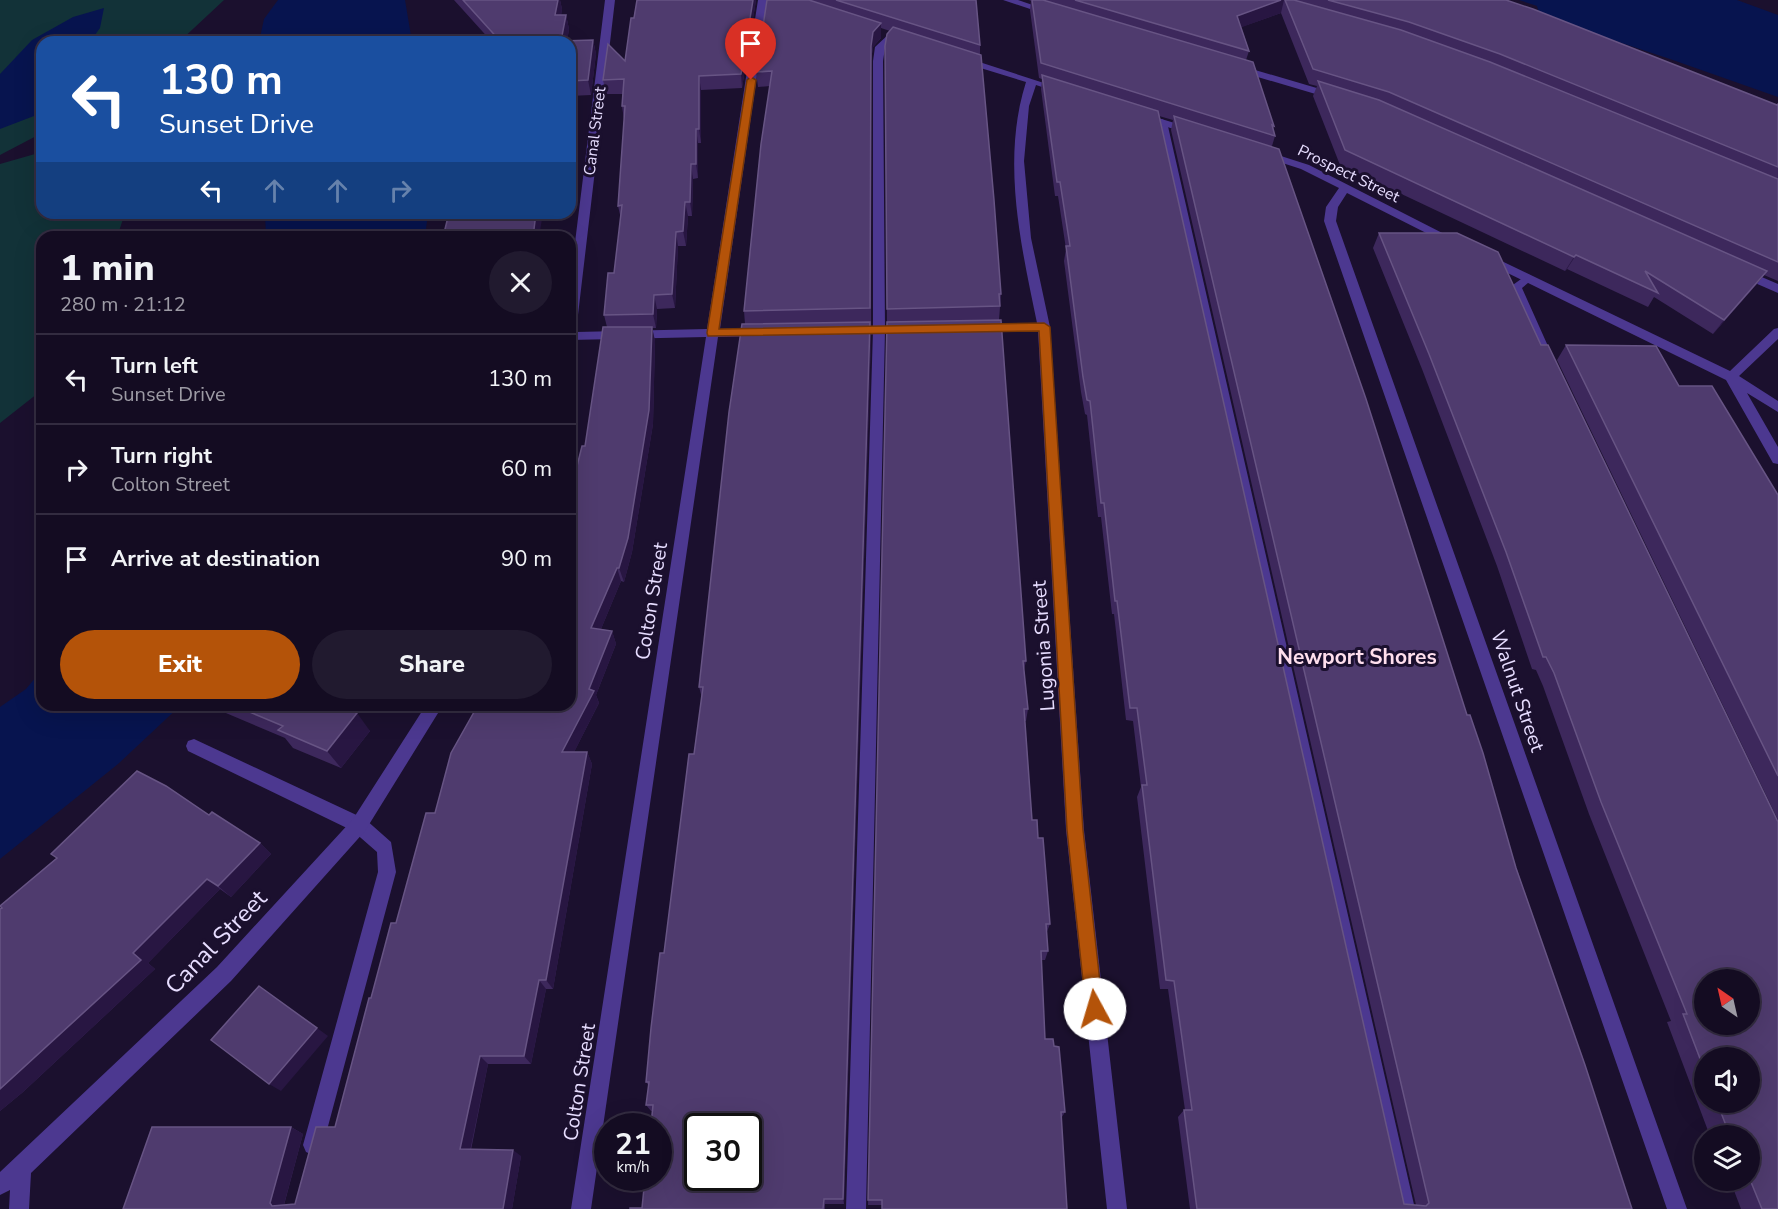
<!DOCTYPE html>
<html lang="en">
<head>
<meta charset="utf-8">
<style>
	:root { --surface:#140c22; --page:#211a2f; --text:#f1f3f6; --muted:#9d9ba5; --line:#332c40; --accent:#b45309 }
	body { margin:0; font-family:"Nunito Sans",sans-serif; background:var(--page); color:var(--text); height:100vh; display:flex; flex-direction:column; font-size:22px; white-space:nowrap }
	* { box-sizing:border-box; margin:0 }
	p { font-size:20px; color:var(--muted) }
	.icon { flex:none; width:33px; height:33px; fill:none; stroke:currentColor; stroke-width:2; stroke-linecap:round; stroke-linejoin:round }
	.map { position:relative; flex:1; overflow:hidden }
	.drawer { position:absolute; left:36px; top:231px; width:540px; height:480px; display:flex; flex-direction:column; background:var(--surface); border-radius:18px; box-shadow:0 6px 24px #0002,0 0 0 2px var(--line) }
	.drawer>* { flex:none }
	.guide { position:absolute; left:36px; top:36px; width:540px; height:183px; border-radius:18px; box-shadow:0 6px 24px #0002,0 0 0 2px var(--line); background:#1a4fa0; color:#fff; overflow:hidden }
	.needle { width:39px; rotate:326deg }
	.buttons { position:absolute; left:1694px; top:969px; display:grid; gap:12px }
	.buttons a { display:grid; place-items:center; width:66px; height:66px; border-radius:50%; background:var(--surface); box-shadow:0 6px 24px #0002,0 0 0 2px var(--line); font-size:30px }
	.speed { position:absolute; left:594px; top:1113px; display:flex; gap:12px; font-size:30px; font-weight:700; text-align:center }
	.speed>* { display:grid; place-content:center; width:78px; height:78px; border-radius:50%; background:var(--surface); box-shadow:0 6px 24px #0002,0 0 0 2px var(--line); line-height:1 }
	.speed small { font-size:15px; font-weight:400 }
	.speed .limit { border:3px solid #111; border-radius:9px; background:#fff; color:#111 }
	.pin { position:absolute; display:grid; place-items:center; width:51px; height:51px; color:#fff; margin:-62px -26px; border-radius:50% 50% 50% 0; rotate:-45deg; box-shadow:0 0 6px #0007 }
	.pin .icon { rotate:45deg }
	.me { position:absolute; width:66px; margin:-33px; rotate:354deg; stroke-linejoin:round; filter:drop-shadow(0 0 4px #0008) }
	.turn { display:flex; align-items:center; gap:21px; height:126px; padding:0 24px; font-size:27px }
	.turn .icon { width:78px; height:78px; stroke-width:2.5 }
	.turn b { display:block; font-size:42px; line-height:51px }
	.lanes { display:flex; align-items:center; height:57px; padding:0 24px; background:#0003; justify-content:center; gap:30px; direction:ltr }
	.lanes .off { opacity:.35 }
	.round { display:grid; place-items:center; flex:none; width:63px; height:63px; border-radius:32px; background:var(--page) }
	.head { display:flex; align-items:center; justify-content:space-between; height:102px; padding:0 24px }
	h1 { font-size:36px; font-weight:800; line-height:45px }
	.button { display:flex; gap:12px; margin-top:auto; padding:12px 24px }
	.button a { flex:1; height:69px; border-radius:36px; background:var(--accent); color:#fff; font-size:24px; font-weight:800; line-height:69px; text-align:center }
	.button a+a { background:var(--page); color:var(--text) }
	ul { padding:0; list-style:none }
	li { display:flex; align-items:center; gap:18px; height:90px; padding:0 24px; border-top:2px solid var(--line) }
	li div { flex:1 }
	li b { display:block; font-size:22px }
	li em { font-style:normal }
	.map>svg:first-child { display:block }
	.green { fill:#123238 }
	.water { fill:#07144f }
	.lines { fill:none; stroke-linecap:round; stroke-linejoin:round }
	.lane { fill:#4c3890; fill-rule:evenodd }
	.street { fill:#4c3890; fill-rule:evenodd }
	.wall { fill:#3d285c; fill-rule:evenodd }
	.shaded-wall { fill:#281642 }
	.building { fill:#4f3b6e; stroke:#675484; stroke-width:1.5; fill-rule:evenodd }
	.route { fill:#b45309; stroke:#753606; stroke-width:1.5 }
	.labels { text-anchor:middle; stroke-width:6; stroke-linejoin:round; paint-order:stroke }
	.far-street-label { font-size:16px; fill:#e7ddff; stroke:#1b102e }
	.street-label { font-size:20px; fill:#e7ddff; stroke:#1b102e }
	.neighbourhood-label { font-size:21px; font-weight:bold; fill:#ffdfed; stroke:#1b102e }
	.near-street-label { font-size:24px; fill:#e7ddff; stroke:#1b102e }
</style>
</head>
<body>
<div class="map">
<svg width="1778" height="1209" viewBox="0 0 1778 1209">
	<rect width="100%" height="100%" fill="#1b102e"/>
	<g class="green">
		<polygon points="0,0 224,0 179,42 42,42 42,133 0,155"/>
		<polygon points="42,152 42,213 125,213 117,237 42,237 42,390 0,423 0,164"/>
	</g>
	<g class="water">
		<polygon points="278,0 405,0 412,42 259,42 264,19"/>
		<polygon points="1519,0 1737,0 1778,15 1778,97 1670,59 1540,16 1537,6"/>
		<polygon points="104,8 100,28 90,42 42,42 42,105 34,116 0,129 0,74 32,40 73,17"/>
		<polygon points="265,213 428,213 425,237 266,237"/>
		<polygon points="42,670 42,705 181,705 118,764 0,859 0,707 26,689"/>
	</g>
	<g class="lines">
		<g class="lane">
			<polygon points="1003,0 1018,0 1053,12 1048,15"/>
			<polygon points="890,33 895,36 885,48 883,61 885,330 866,1209 846,1209 873,330 873,61 875,47"/>
			<polygon points="1238,65 1337,94 1338,96 1329,98 1234,70 1233,68"/>
			<polygon points="1162,119 1167,122 1415,1209 1395,1209 1157,122"/>
			<polygon points="1743,269 1778,284 1778,293 1739,276 1737,273"/>
			<polygon points="1528,274 1534,278 1522,288 1556,364 1550,368 1544,364 1510,287"/>
			<polygon points="194,739 365,819 391,842 396,872 323,1145 320,1152 313,1155 306,1152 303,1145 378,872 377,852 353,831 188,751 186,746 188,741"/>
		</g>
		<g class="street">
			<polygon points="605,0 615,0 576,332 707,329 758,0 768,0 720,329 762,328 768,332 762,336 718,337 591,1209 571,1209 706,337 570,340 570,283"/>
			<path d="M 961,58 L 967,58 L 1047,84 L 1042,87 L 1036,85 L 1029,106 L 1024,161 L 1031,238 L 1050,327 L 1084,830 L 1127,1209 L 1107,1209 L 1066,830 L 1038,331 L 981,332 L 975,328 L 981,324 L 1037,323 C 1021,245 1001,161 1026,82 L 961,62 Z"/>
			<polygon points="1142,113 1194,129 1195,131 1190,134 1138,118 1137,116"/>
			<polygon points="1265,151 1309,165 1458,241 1452,245 1448,244 1347,193 1338,207 1336,221 1687,1209 1667,1209 1324,221 1326,207 1339,188 1301,169 1261,156 1260,154"/>
			<polygon points="1487,254 1730,371 1774,329 1778,328 1778,339 1739,376 1778,401 1778,412 1747,393 1778,447 1778,464 1773,463 1726,380 1483,261 1481,258"/>
			<polygon points="906,326 910,327 912,330 910,333 852,335 846,331 852,327"/>
			<polygon points="426,705 443,705 365,831 231,981 31,1173 29,1209 9,1209 10,1190 0,1195 0,1172 217,967 353,819"/>
		</g>
	</g>
	<g class="wall">
		<polygon points="454,0 560,0 562,9 561,15 566,15 569,29 567,41 593,40 596,54 591,95 570,96 570,42 492,42"/>
		<polygon points="637,0 756,0 742,88 701,90 701,143 698,143 698,178 693,179 692,216 688,216 686,246 678,246 675,308 657,309 656,328 652,328 655,341 653,424 632,552 624,582 621,581 601,629 612,631 616,644 596,695 599,703 574,752 587,752 592,764 553,989 546,989 531,1064 488,1064 471,1150 521,1156 512,1209 123,1209 291,1127 303,1134 284,1205 295,1204 335,1127 371,998 396,923 435,813 570,705 576,482 574,478 585,446 607,327 604,315 614,273 621,219 618,206 624,120 622,106 623,94 606,94 603,80 625,61"/>
		<polygon points="767,0 976,0 980,45 980,54 1001,294 999,320 1026,661 1024,670 1028,709 1026,721 1025,721 1032,820 1038,838 1050,924 1046,934 1048,951 1045,960 1041,960 1045,1039 1065,1112 1062,1117 882,1205 868,1205 887,322 885,46 890,31 881,28 881,38 873,47 871,61 871,336 844,1204 825,1204 825,1209 630,1209 642,1208 652,1111 651,1111 646,1105 649,1086 646,1082 702,698 699,687 745,324 744,311 770,86 758,87 756,72"/>
		<path d="M 1029,0 L 1506,0 L 1777,105 L 1778,104 L 1778,281 L 1764,275 L 1756,285 L 1713,334 L 1654,297 L 1648,307 L 1567,269 L 1565,271 L 1340,165 L 1313,96 L 1317,86 L 1309,84 L 1281,13 L 1241,27 L 1249,51 L 1246,60 L 1274,126 L 1273,130 L 1275,136 L 1272,146 L 1632,1209 L 1190,1209 L 1178,1117 L 1184,1110 L 1185,1110 L 1168,989 L 1160,989 L 1137,797 L 1141,787 L 1133,721 L 1126,720 L 1114,614 L 1112,614 L 1101,517 L 1098,517 L 1087,415 L 1085,414 L 1081,392 L 1064,261 L 1066,249 L 1058,196 L 1055,196 L 1041,89 L 1042,79 L 1039,78 L 1030,10 L 1031,1 ZM 1159,116 L 1173,120 L 1171,130 L 1416,1205 L 1404,1204 Z"/>
		<path d="M 1379,233 L 1457,233 L 1498,252 L 1541,345 L 1548,345 L 1778,822 L 1778,1209 L 1741,1209 L 1730,1180 L 1749,1180 L 1749,1136 L 1710,1136 L 1667,1022 L 1671,1021 L 1589,814 L 1543,686 L 1536,670 L 1532,669 L 1497,566 L 1422,369 L 1373,248 ZM 1704,980 L 1749,980 L 1749,1024 L 1704,1024 ZM 1704,1058 L 1749,1058 L 1749,1102 L 1704,1102 Z"/>
		<polygon points="1566,345 1679,386 1778,495 1778,820 1557,360"/>
		<polygon points="207,705 336,705 370,731 341,768 293,748 285,738"/>
		<polygon points="260,843 271,854 231,897 220,889 148,963 155,969 23,1092 0,1111 0,909"/>
	</g>
	<g class="shaded-wall">
		<polygon points="558,0 560,0 562,9 559,29 555,15"/>
		<polygon points="753,0 756,0 742,88 741,74"/>
		<polygon points="1281,0 1284,0 1281,13 1234,30 1237,16"/>
		<polygon points="566,15 569,29 567,42 561,42"/>
		<polygon points="881,23 881,38 873,47 871,61 871,324 871,46 873,32"/>
		<polygon points="593,40 596,54 591,95 588,80"/>
		<polygon points="699,76 701,90 701,143 699,129"/>
		<polygon points="696,129 698,143 698,178 696,164"/>
		<polygon points="691,164 693,179 692,216 690,202"/>
		<polygon points="685,202 688,216 686,246 683,231"/>
		<polygon points="536,213 543,213 539,237 533,237"/>
		<polygon points="676,232 678,246 675,308 672,294"/>
		<polygon points="1576,255 1567,269 1565,271 1574,257"/>
		<polygon points="1767,271 1756,285 1713,334 1724,320"/>
		<polygon points="654,295 657,309 656,328 653,314"/>
		<polygon points="870,322 871,336 844,1204 843,1199"/>
		<polygon points="652,327 655,341 653,424 632,552 624,582 619,568"/>
		<polygon points="617,568 621,581 596,641 591,628"/>
		<polygon points="612,631 616,644 596,695 599,703 568,764 562,752"/>
		<polygon points="357,713 370,731 341,768 327,751"/>
		<polygon points="587,752 592,764 553,989 546,980"/>
		<polygon points="260,843 271,854 231,897 218,886"/>
		<polygon points="207,879 220,889 148,963 155,969 23,1092 0,1111 0,1089"/>
		<polygon points="539,980 546,989 531,1064 524,1056"/>
		<polygon points="317,1028 328,1036 281,1091 269,1084"/>
		<polygon points="480,1056 488,1064 469,1156 460,1149"/>
		<polygon points="291,1127 303,1134 283,1208 272,1206 270,1203"/>
		<polygon points="513,1150 521,1156 512,1209 503,1209"/>
	</g>
	<g class="building">
		<polygon points="463,0 558,0 555,15 566,15 561,41 593,40 588,80 570,81 570,42 501,42"/>
		<polygon points="637,0 753,0 741,74 699,76 699,129 696,129 696,164 691,164 690,202 685,202 683,231 676,232 672,294 654,295 653,314 604,315 608,273 614,273 622,205 618,206 625,106 622,106 624,79 603,80 608,44 625,61 631,18 634,18"/>
		<polygon points="767,0 809,0 881,23 873,32 871,46 870,308 744,311 761,144 772,71 756,72"/>
		<polygon points="836,0 976,0 980,45"/>
		<polygon points="1032,0 1043,0 1253,62 1274,126 1272,125 1275,136 1041,63"/>
		<polygon points="1075,0 1281,0 1237,16 1249,51"/>
		<polygon points="1285,0 1294,0 1401,30 1490,62 1778,179 1778,262 1389,92 1313,69"/>
		<polygon points="1328,0 1506,0 1533,9 1777,105 1778,104 1778,167 1500,54 1409,22"/>
		<polygon points="893,27 981,55 994,200 1001,294 999,294 1000,306 887,309 885,46 887,34"/>
		<polygon points="1042,75 1158,111 1404,1204 1426,1206 1429,1203 1174,116 1279,149 1366,399 1467,715 1470,715 1483,753 1516,868 1585,1065 1632,1209 1197,1209 1184,1110 1192,1110 1174,981 1166,980 1142,785 1147,785 1137,708 1130,708 1117,601 1115,601 1104,503 1101,503 1090,401 1087,400 1083,377 1066,246 1070,246 1060,182 1057,182"/>
		<polygon points="1318,81 1379,100 1767,271 1724,320 1645,271 1658,293 1576,255 1574,257 1345,150"/>
		<polygon points="449,213 536,213 533,237 443,237"/>
		<path d="M 1379,233 L 1457,233 L 1498,252 L 1541,345 L 1548,345 L 1778,822 L 1778,1209 L 1762,1209 L 1749,1177 L 1749,1136 L 1730,1136 L 1717,1102 L 1749,1102 L 1749,1058 L 1704,1058 L 1704,1069 L 1683,1014 L 1687,1014 L 1601,802 L 1554,673 L 1546,657 L 1543,657 L 1506,552 L 1429,354 ZM 1704,980 L 1749,980 L 1749,1024 L 1704,1024 Z"/>
		<polygon points="1001,320 1026,661 1023,661 1028,709 1024,709 1032,820 1037,820 1038,838 1043,838 1050,924 1046,924 1048,951 1041,951 1045,1039 1053,1039 1054,1046 1059,1047 1065,1112 1061,1112 1067,1209 882,1209 882,1200 868,1200 887,322"/>
		<path d="M 870,322 L 843,1199 L 824,1199 L 823,1209 L 630,1209 L 630,1208 L 642,1208 L 645,1178 L 658,1178 L 658,1126 L 651,1126 L 653,1105 L 646,1105 L 649,1082 L 646,1082 L 651,1028 L 660,953 L 664,953 L 689,754 L 694,754 L 703,687 L 699,687 L 729,412 L 742,324 ZM 698,1126 L 748,1126 L 748,1178 L 698,1178 Z"/>
		<polygon points="603,327 652,327 649,410 628,538 619,568 617,568 591,628 612,631 589,689 594,691 562,752 587,752 546,980 539,980 524,1056 480,1056 460,1149 513,1150 503,1209 123,1209 152,1127 291,1127 270,1203 272,1206 295,1204 316,1127 335,1127 369,998 371,998 391,923 396,923 426,813 435,813 451,753 478,705 570,705 570,500 577,478 574,478 582,446 585,446"/>
		<polygon points="1566,345 1656,346 1679,386 1712,386 1778,495 1778,776"/>
		<polygon points="233,705 336,705 357,713 327,751 278,730 283,726"/>
		<polygon points="137,771 166,786 209,815 212,812 260,843 218,886 207,879 133,953 141,960 0,1089 0,909 2,908 0,906 57,858 51,854"/>
		<polygon points="259,986 317,1028 269,1084 211,1040"/>
	</g>
	<polygon class="route" points="751,77 756,80 719,329 1044,323 1050,327 1083,830 1103,1009 1101,1015 1095,1018 1089,1015 1086,1009 1067,830 1039,331 708,336 707,333 747,80"/>
	<g class="labels">
		<g class="far-street-label">
			<text transform="translate(594 131) rotate(-83)" y="6">Canal Street</text>
			<text transform="translate(1349 173) rotate(26)" y="6">Prospect Street</text>
		</g>
		<g class="street-label">
			<text transform="translate(651 601) rotate(-81)" y="7">Colton Street</text>
			<text transform="translate(1043 646) rotate(-94)" y="7">Lugonia Street</text>
			<text transform="translate(1518 691) rotate(71)" y="7">Walnut Street</text>
			<text transform="translate(579 1082) rotate(-81)" y="7">Colton Street</text>
		</g>
		<g class="neighbourhood-label">
			<text x="1357" y="664">Newport Shores</text>
		</g>
		<g class="near-street-label">
			<text transform="translate(216 942) rotate(-46)" y="8">Canal Street</text>
		</g>
	</g>
</svg>
<div class="buttons">
<a><svg class="needle" viewBox="-14 -14 28 28"><path d="M0-13l5 13h-10z" fill="#e53935"/><path d="M0 13l5-13h-10z" fill="#9d9ba5"/></svg></a>
<a><svg class="icon" aria-label="sound" viewBox="0 0 24 24"><path d="M4 9h4l5-4v14l-5-4H4zM17 9q2 3 0 6"/></svg></a>
<a><svg class="icon" aria-label="layers" viewBox="0 0 24 24"><path d="M12 4l9 5-9 5-9-5zM3 14l9 5 9-5"/></svg></a>
</div>
<div class="speed"><div>21<small>km/h</small></div><div class="limit">30</div></div>
<div class="pin" style="left:751px;top:80px;background:#d93025"><svg class="icon" aria-label="arrive" viewBox="0 0 24 24"><path d="M6 21V4h12l-3 4 3 4H6"/></svg></div>
<svg class="me" style="left:1095px;top:1009px" viewBox="-20 -20 40 40"><circle r="19" fill="#fff"/><path d="M0-13L10 11 0 6-10 11z" fill="#b45309"/></svg>
<div class="guide">
<div class="turn"><svg class="icon" aria-label="left" viewBox="0 0 24 24"><path d="M17 20v-9H6M10 6l-5 5 5 5"/></svg><div><b>130 m</b>Sunset Drive</div></div>
<div class="lanes"><svg class="icon" aria-label="left" viewBox="0 0 24 24"><path d="M17 20v-9H6M10 6l-5 5 5 5"/></svg><svg class="icon off" aria-label="ahead" viewBox="0 0 24 24"><path d="M12 20V5M6 11l6-6 6 6"/></svg><svg class="icon off" aria-label="ahead" viewBox="0 0 24 24"><path d="M12 20V5M6 11l6-6 6 6"/></svg><svg class="icon off" aria-label="right" viewBox="0 0 24 24"><path d="M7 20v-9h11M14 6l5 5-5 5"/></svg></div>
</div>
<section class="drawer">
<div class="head"><div><h1>1 min</h1><p>280 m · 21:12</p></div><a class="round"><svg class="icon" aria-label="close" viewBox="0 0 24 24"><path d="M6 6l12 12M18 6L6 18"/></svg></a></div>
<ul>
<li><svg class="icon" aria-label="left" viewBox="0 0 24 24"><path d="M17 20v-9H6M10 6l-5 5 5 5"/></svg><div><b>Turn left</b><p>Sunset Drive</p></div><em>130 m</em></li>
<li><svg class="icon" aria-label="right" viewBox="0 0 24 24"><path d="M7 20v-9h11M14 6l5 5-5 5"/></svg><div><b>Turn right</b><p>Colton Street</p></div><em>60 m</em></li>
<li><svg class="icon" aria-label="arrive" viewBox="0 0 24 24"><path d="M6 21V4h12l-3 4 3 4H6"/></svg><div><b>Arrive at destination</b></div><em>90 m</em></li>
</ul>
<div class="button"><a>Exit</a><a>Share</a></div>
</section>
</div>
</body>
</html>
